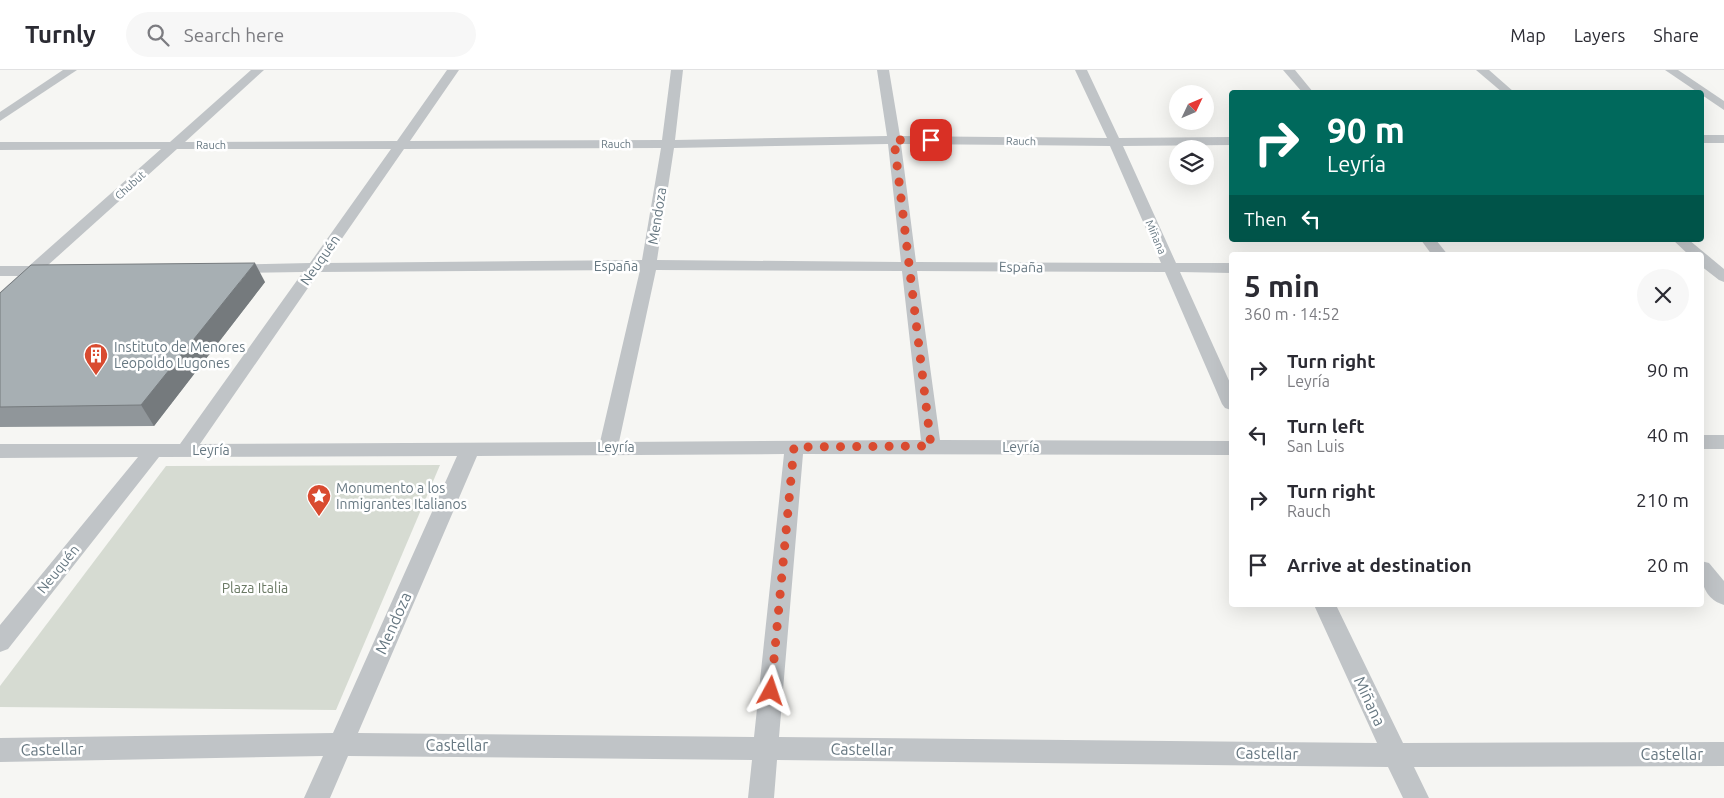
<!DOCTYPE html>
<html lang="en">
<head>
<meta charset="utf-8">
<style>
	:root { --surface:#fff; --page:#f7f7f7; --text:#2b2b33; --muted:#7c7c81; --line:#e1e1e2 }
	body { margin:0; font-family:Ubuntu,sans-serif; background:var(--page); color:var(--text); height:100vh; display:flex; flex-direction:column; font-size:19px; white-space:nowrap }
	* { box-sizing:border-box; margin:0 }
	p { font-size:16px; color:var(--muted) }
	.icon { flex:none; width:28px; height:28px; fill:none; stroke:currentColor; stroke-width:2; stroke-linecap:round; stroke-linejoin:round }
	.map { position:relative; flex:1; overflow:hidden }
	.drawer { position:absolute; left:1229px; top:182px; width:475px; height:355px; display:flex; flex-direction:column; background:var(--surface); border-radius:5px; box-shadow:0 5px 20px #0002 }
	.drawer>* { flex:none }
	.top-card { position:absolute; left:1229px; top:20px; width:475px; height:152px; border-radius:5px; box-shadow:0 5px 20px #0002; background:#00695c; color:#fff; overflow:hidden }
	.needle { width:32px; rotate:46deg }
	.tools { position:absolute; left:1169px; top:15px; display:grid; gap:10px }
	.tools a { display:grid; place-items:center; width:45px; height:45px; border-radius:50%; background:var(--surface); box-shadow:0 5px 20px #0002; font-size:25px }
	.pin { position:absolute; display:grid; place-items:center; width:42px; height:42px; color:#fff; margin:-21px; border-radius:10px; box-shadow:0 2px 8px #0006 }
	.me { position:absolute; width:55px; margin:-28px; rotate:5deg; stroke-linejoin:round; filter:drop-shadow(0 0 4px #0008) }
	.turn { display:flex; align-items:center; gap:18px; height:105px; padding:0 15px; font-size:22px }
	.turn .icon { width:65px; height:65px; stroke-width:2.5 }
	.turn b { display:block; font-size:35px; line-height:42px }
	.then { display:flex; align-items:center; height:48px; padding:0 15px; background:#0003; gap:10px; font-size:19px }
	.round { display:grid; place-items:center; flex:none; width:52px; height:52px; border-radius:26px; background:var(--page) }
	.summary { display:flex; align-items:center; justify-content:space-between; height:85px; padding:0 15px }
	h1 { font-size:30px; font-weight:700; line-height:38px }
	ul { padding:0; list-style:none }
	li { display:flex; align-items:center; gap:15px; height:65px; padding:0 15px }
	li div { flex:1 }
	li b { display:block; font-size:19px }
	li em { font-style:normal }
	header { display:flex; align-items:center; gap:30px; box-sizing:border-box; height:70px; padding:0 25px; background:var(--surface); border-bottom:1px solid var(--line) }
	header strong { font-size:24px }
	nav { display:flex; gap:28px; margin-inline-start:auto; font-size:18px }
	.search { width:350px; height:45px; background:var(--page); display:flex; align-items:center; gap:12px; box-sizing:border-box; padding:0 18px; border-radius:28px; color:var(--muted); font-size:19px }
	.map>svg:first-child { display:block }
	.green { fill:#d6dbd2 }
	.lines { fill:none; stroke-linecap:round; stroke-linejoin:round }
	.minor { fill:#c0c4c7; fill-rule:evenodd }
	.wall { fill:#90969a }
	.shaded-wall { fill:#757a7d }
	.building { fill:#a7afb3; stroke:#757a7d }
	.route { stroke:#d94b30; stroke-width:9; stroke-dasharray:0 16.2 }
	.labels { text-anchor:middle; stroke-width:5; stroke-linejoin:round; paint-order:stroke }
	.far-street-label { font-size:11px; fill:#677882; stroke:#fff }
	.street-label { font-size:14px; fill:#677882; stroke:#fff }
	.poi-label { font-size:14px; fill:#677882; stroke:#fff; text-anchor:start }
	.park-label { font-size:14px; fill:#6b7a65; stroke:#fff }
	.near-street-label { font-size:16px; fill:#677882; stroke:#fff }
</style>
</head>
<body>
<header>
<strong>Turnly</strong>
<div class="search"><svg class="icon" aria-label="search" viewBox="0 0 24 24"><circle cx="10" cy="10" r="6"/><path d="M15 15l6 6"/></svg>Search here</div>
<nav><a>Map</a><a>Layers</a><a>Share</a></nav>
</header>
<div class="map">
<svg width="1724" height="728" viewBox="0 0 1724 728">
	<rect width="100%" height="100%" fill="#f6f6f3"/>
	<polygon class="green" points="440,395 336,640 0,637 0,616 166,396"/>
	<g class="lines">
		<g class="minor">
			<polygon points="63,0 77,0 0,51 0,42"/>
			<path d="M 251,0 L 264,0 L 185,72 L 397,71 L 447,0 L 459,0 L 410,71 L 662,70 L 671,0 L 683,0 L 675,70 L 887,66 L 877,0 L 889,0 L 900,66 L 1107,68 L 1075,0 L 1087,0 L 1119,68 L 1231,67 L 1231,75 L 1123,76 L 1176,193 L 1231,193 L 1231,203 L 1180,202 L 1231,315 L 1231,340 L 1225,338 L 1222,334 L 1165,202 L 917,201 L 940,370 L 1231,371 L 1231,385 L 803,384 L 779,667 L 1377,673 L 1314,535 L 1336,535 L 1403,673 L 1724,672 L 1724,696 L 1414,697 L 1429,728 L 1403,728 L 1388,697 L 777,690 L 774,728 L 748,728 L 752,690 L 348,686 L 330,728 L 304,728 L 323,686 L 0,692 L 0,668 L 333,663 L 457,386 L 159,387 L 8,579 L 0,582 L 0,555 L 138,387 L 0,388 L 0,374 L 180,374 L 303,202 L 233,203 L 228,201 L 225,198 L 228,195 L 310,193 L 391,79 L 177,79 L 47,196 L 55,198 L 58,201 L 55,204 L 36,206 L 6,233 L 0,235 L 0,222 L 18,206 L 0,206 L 0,196 L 29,196 L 161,79 L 0,80 L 0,72 L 170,72 ZM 888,74 L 901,192 L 657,190 L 674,78 ZM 901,74 L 1110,76 L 1161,193 L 916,192 ZM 661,78 L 642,190 L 325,193 L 404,79 ZM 640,200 L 600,372 L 200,374 L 319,202 ZM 656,200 L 902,201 L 921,370 L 619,372 ZM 784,384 L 754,667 L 358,663 L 477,386 Z"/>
			<polygon points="1283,0 1295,0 1313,22 1302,22"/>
			<polygon points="1476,0 1489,0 1514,22 1502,22"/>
			<polygon points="1665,0 1678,0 1724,31 1724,40"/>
			<rect x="1701" y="65" width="23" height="8"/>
			<polygon points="1421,170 1436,170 1448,185 1432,185"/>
			<polygon points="1673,170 1689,170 1724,199 1724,212 1719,210 1701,196 1701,185 1689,185"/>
			<rect x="1701" y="365" width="23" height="14"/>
			<path d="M 1701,491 L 1709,493 L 1724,511 L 1724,535 C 1702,528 1701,510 1701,491 Z"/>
		</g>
	</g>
	<polygon class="wall" points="265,212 154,356 0,357 0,223"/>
	<polygon class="shaded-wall" points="255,193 265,212 154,356 141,335"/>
	<polygon class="building" points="255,193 141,335 0,337 0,223 31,195"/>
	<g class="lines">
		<polyline class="route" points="771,621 794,377 931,376 894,70 931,70"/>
	</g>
	<defs>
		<g id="building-pin" transform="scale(1.25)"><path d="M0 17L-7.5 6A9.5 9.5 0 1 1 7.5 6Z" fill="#d94b30" stroke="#fff"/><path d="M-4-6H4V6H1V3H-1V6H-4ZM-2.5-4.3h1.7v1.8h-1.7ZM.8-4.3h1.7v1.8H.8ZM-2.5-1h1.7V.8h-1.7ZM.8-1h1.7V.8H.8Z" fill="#fff"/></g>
		<g id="sight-pin" transform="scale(1.25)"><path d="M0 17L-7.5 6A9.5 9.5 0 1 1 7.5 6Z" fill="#d94b30" stroke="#fff"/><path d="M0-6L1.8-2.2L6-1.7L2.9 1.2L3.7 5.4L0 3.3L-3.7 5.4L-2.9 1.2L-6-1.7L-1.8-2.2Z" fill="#fff"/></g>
	</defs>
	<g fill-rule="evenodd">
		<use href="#building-pin" x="96" y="285"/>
		<use href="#sight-pin" x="319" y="426"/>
	</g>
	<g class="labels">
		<g class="far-street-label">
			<text transform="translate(1021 71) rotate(1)" y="4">Rauch</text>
			<text x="616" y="78">Rauch</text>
			<text x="211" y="79">Rauch</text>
			<text transform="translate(130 115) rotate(-42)" y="4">Chubut</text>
			<text transform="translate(1156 167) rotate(67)" y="4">Miñana</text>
		</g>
		<g class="street-label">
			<text transform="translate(657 146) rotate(-81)" y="5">Mendoza</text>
			<text transform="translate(320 190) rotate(-55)" y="5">Neuquén</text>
			<text x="616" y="201">España</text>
			<text transform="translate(1021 197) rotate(1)" y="5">España</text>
			<text x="616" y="382">Leyría</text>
			<text x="1021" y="382">Leyría</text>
			<text x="211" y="385">Leyría</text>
			<text transform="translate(58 499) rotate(-51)" y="5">Neuquén</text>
		</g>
		<g class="poi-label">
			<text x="114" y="282">Instituto de Menores<tspan x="114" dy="16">Leopoldo Lugones</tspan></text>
			<text x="336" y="423">Monumento a los<tspan x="336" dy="16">Inmigrantes Italianos</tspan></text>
		</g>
		<g class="park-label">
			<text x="255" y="523">Plaza Italia</text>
		</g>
		<g class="near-street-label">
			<text transform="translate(393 553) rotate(-66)" y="6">Mendoza</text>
			<text transform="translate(1370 631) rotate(65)" y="6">Miñana</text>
			<text x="457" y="681">Castellar</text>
			<text transform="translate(52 679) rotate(-1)" y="6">Castellar</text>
			<text transform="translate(862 679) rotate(1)" y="6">Castellar</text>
			<text transform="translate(1267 683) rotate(1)" y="6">Castellar</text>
			<text x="1672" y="690">Castellar</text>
		</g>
	</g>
</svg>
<div class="tools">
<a><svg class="needle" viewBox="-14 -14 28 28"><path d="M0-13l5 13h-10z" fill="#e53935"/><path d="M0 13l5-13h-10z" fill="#7c7c81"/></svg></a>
<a><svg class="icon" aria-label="layers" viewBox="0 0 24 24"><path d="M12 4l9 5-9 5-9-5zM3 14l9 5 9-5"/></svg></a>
</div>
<div class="pin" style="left:931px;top:70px;background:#d93025"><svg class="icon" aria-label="arrive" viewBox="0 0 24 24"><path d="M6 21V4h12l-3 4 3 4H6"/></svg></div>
<svg class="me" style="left:771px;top:621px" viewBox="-20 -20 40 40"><path d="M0-17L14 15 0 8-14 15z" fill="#d94b30" stroke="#fff" stroke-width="4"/></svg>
<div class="top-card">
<div class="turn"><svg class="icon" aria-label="right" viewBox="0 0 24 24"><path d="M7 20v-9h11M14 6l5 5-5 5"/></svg><div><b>90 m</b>Leyría</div></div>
<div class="then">Then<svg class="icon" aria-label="left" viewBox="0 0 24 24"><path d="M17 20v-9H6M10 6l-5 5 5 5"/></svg></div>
</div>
<section class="drawer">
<div class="summary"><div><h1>5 min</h1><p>360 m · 14:52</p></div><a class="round"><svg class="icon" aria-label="close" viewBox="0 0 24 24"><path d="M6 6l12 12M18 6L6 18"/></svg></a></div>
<ul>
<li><svg class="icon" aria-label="right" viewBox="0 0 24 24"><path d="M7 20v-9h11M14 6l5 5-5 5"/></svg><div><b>Turn right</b><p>Leyría</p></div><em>90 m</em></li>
<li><svg class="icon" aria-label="left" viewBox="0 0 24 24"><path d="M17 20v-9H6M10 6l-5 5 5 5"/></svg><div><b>Turn left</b><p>San Luis</p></div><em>40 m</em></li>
<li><svg class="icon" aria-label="right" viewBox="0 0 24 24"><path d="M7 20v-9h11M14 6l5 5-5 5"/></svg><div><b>Turn right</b><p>Rauch</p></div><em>210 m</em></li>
<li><svg class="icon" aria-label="arrive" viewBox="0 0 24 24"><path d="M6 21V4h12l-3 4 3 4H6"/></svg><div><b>Arrive at destination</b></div><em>20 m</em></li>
</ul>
</section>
</div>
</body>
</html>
